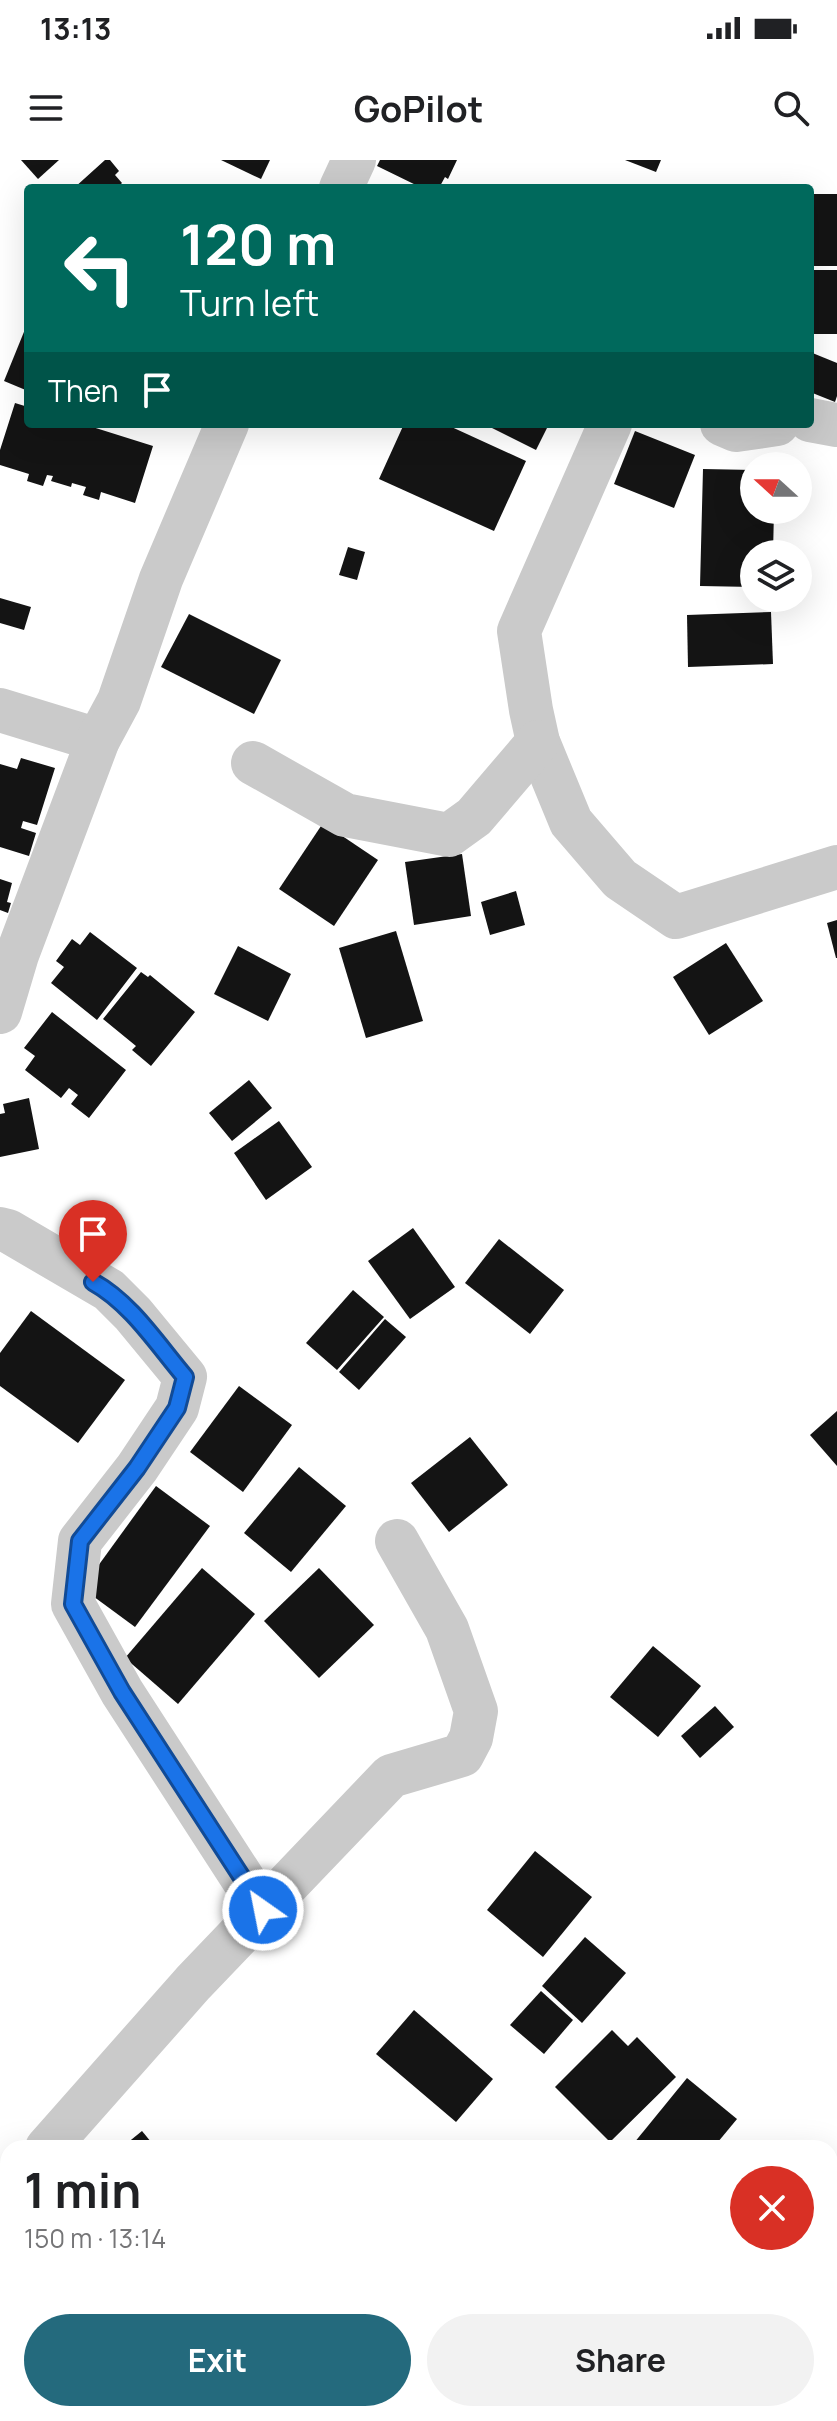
<!DOCTYPE html>
<html lang="en">
<head>
<meta charset="utf-8">
<style>
	:root { --surface:#fff; --page:#f2f2f2; --text:#202124; --muted:#757577; --accent:#246a7d }
	body { margin:0; font-family:Manrope,sans-serif; background:var(--page); color:var(--text); height:100vh; display:flex; flex-direction:column; font-size:30px; white-space:nowrap }
	* { box-sizing:border-box; margin:0 }
	p { font-size:26px; color:var(--muted) }
	.icon { flex:none; width:44px; height:44px; fill:none; stroke:currentColor; stroke-width:2; stroke-linecap:round; stroke-linejoin:round }
	.map { position:relative; flex:1; overflow:hidden }
	.drawer { position:absolute; left:0px; top:1980px; width:838px; height:282px; display:flex; flex-direction:column; background:var(--surface); border-radius:24px 24px 0 0; box-shadow:0 8px 32px #0002 }
	.drawer>* { flex:none }
	.guide { position:absolute; left:24px; top:24px; width:790px; height:244px; border-radius:8px; box-shadow:0 8px 32px #0002; background:#00695c; color:#fff; overflow:hidden }
	.needle { width:52px; rotate:291deg }
	.controls { position:absolute; left:740px; top:292px; display:grid; gap:16px }
	.controls a { display:grid; place-items:center; width:72px; height:72px; border-radius:50%; background:var(--surface); box-shadow:0 8px 32px #0002; font-size:40px }
	.pin { position:absolute; display:grid; place-items:center; width:68px; height:68px; color:#fff; margin:-82px -34px; border-radius:50% 50% 50% 0; rotate:-45deg; box-shadow:0 0 8px #0007 }
	.pin .icon { rotate:45deg }
	.me { position:absolute; width:88px; margin:-44px; rotate:327deg; stroke-linejoin:round; filter:drop-shadow(0 0 6px #0008) }
	.turn { display:flex; align-items:center; gap:28px; height:168px; padding:0 24px; font-size:36px }
	.turn .icon { width:104px; height:104px; stroke-width:2.5 }
	.turn b { display:block; font-size:56px; line-height:68px }
	.then { display:flex; align-items:center; height:76px; padding:0 24px; background:#0003; gap:16px; font-size:30px }
	.round { display:grid; place-items:center; flex:none; width:84px; height:84px; border-radius:42px; background:var(--page) }
	.summary { display:flex; align-items:center; justify-content:space-between; height:136px; padding:0 24px }
	h1 { font-size:48px; font-weight:700; line-height:60px }
	.cta { display:flex; gap:16px; margin-top:auto; padding:16px 24px }
	.cta a { flex:1; height:92px; border-radius:48px; background:var(--accent); color:#fff; font-size:32px; font-weight:700; line-height:92px; text-align:center }
	.cta a+a { background:var(--page); color:var(--text) }
	.status { display:flex; justify-content:space-between; align-items:center; height:56px; padding:0 40px; background:var(--surface); direction:ltr }
	.status svg { height:22px; fill:currentColor }
	header { display:flex; justify-content:space-between; align-items:center; height:104px; padding:0 24px; background:var(--surface); font-size:36px; font-weight:700 }
	.map>svg:first-child { display:block }
	.building { fill:#141414 }
	.lines { fill:none; stroke-linecap:round; stroke-linejoin:round }
	.minor { stroke:#cacaca; stroke-width:44 }
	.route-casing { stroke:#114b97; stroke-width:20 }
	.route { stroke:#1a73e8; stroke-width:14 }
</style>
</head>
<body>
<div class="status"><b>13:13</b><svg viewBox="0 0 49 12"><path d="M0 12V9h3v3zM5 12V6h3v6zM10 12V3h3v9zM15 12V0h3v12zM26 1h20v11H26zM47 4h2v5h-2z"/></svg></div>
<header><svg class="icon" aria-label="menu" viewBox="0 0 24 24"><path d="M4 6h16M4 12h16M4 18h16"/></svg>GoPilot<svg class="icon" aria-label="search" viewBox="0 0 24 24"><circle cx="10" cy="10" r="6"/><path d="M15 15l6 6"/></svg></header>
<div class="map">
<svg width="837" height="2261" viewBox="0 0 837 2261">
	<rect width="100%" height="100%" fill="#fff"/>
	<g class="building">
		<polygon points="21,0 59,0 38,19"/>
		<polygon points="105,0 110,0 119,11 115,15 122,23 117,28 74,28"/>
		<polygon points="221,0 270,0 261,19"/>
		<polygon points="380,0 457,0 448,19 445,17 439,28 422,28 377,6"/>
		<polygon points="625,0 661,0 656,12"/>
		<rect x="810" y="34" width="27" height="72"/>
		<rect x="810" y="110" width="27" height="64"/>
		<polygon points="28,162 28,231 4,221"/>
		<polygon points="810,192 837,203 837,236 835,242 810,232"/>
		<polygon points="15,243 28,247 28,264 83,264 153,286 135,343 101,332 99,340 83,335 86,327 72,323 71,327 51,321 53,316 47,315 43,326 27,321 29,314 0,305 0,290"/>
		<polygon points="404,264 445,264 526,301 494,371 379,319"/>
		<polygon points="484,264 549,264 536,290"/>
		<polygon points="635,271 695,295 674,348 614,324"/>
		<polygon points="703,309 754,310 754,350 774,350 773,394 754,394 754,427 700,426"/>
		<polygon points="348,387 365,392 357,420 339,415"/>
		<polygon points="0,438 31,447 24,470 0,463"/>
		<polygon points="771,452 773,504 688,507 687,455"/>
		<polygon points="189,454 281,500 254,554 161,507"/>
		<polygon points="21,598 55,608 37,665 23,661 21,668 36,673 29,696 0,687 0,604 17,609"/>
		<polygon points="323,663 378,700 334,766 279,729"/>
		<polygon points="462,694 471,756 414,765 405,702"/>
		<polygon points="0,719 12,723 7,742 11,743 8,753 0,750"/>
		<polygon points="516,731 525,765 490,775 481,742"/>
		<polygon points="837,760 837,798 836,798 827,763"/>
		<polygon points="396,771 423,861 366,878 339,788"/>
		<polygon points="90,772 137,808 97,860 51,823 64,807 56,801 72,779 80,785"/>
		<polygon points="726,783 763,841 709,875 673,817"/>
		<polygon points="238,786 291,814 268,861 214,834"/>
		<polygon points="141,812 148,817 150,815 195,852 151,906 132,890 136,886 103,859"/>
		<polygon points="52,852 126,910 89,958 71,944 78,935 69,928 61,938 25,910 35,896 24,888"/>
		<polygon points="249,920 272,948 232,981 209,953"/>
		<polygon points="29,938 39,989 0,997 0,954 5,953 3,944"/>
		<polygon points="279,961 312,1007 266,1040 234,993"/>
		<polygon points="413,1068 455,1127 410,1159 368,1101"/>
		<polygon points="499,1079 564,1130 530,1174 465,1123"/>
		<polygon points="353,1130 384,1157 337,1210 306,1183"/>
		<polygon points="31,1151 125,1220 78,1283 0,1226 0,1193"/>
		<polygon points="385,1159 406,1177 359,1230 339,1212"/>
		<polygon points="239,1226 292,1265 243,1332 190,1292"/>
		<polygon points="837,1251 837,1306 810,1275"/>
		<polygon points="470,1277 508,1325 449,1372 411,1323"/>
		<polygon points="299,1307 346,1346 291,1412 244,1373"/>
		<polygon points="156,1326 210,1366 135,1467 82,1428"/>
		<polygon points="202,1408 255,1454 178,1544 125,1498"/>
		<polygon points="319,1408 374,1465 319,1518 264,1461"/>
		<polygon points="653,1486 701,1526 658,1577 610,1537"/>
		<polygon points="715,1546 734,1567 700,1598 681,1576"/>
		<polygon points="535,1691 592,1737 543,1797 487,1750"/>
		<polygon points="585,1777 626,1813 582,1863 542,1826"/>
		<polygon points="541,1831 573,1860 544,1894 510,1865"/>
		<polygon points="414,1850 493,1919 456,1962 376,1894"/>
		<polygon points="612,1870 628,1886 637,1877 676,1917 610,1982 555,1927"/>
		<polygon points="687,1918 737,1959 713,1988 640,1988 634,1983"/>
		<polygon points="142,1971 156,1988 121,1988"/>
		<polygon points="8,2102 8,2182 0,2172 0,2108"/>
		<polygon points="171,2254 215,2254 206,2261 177,2261"/>
	</g>
	<g class="lines">
		<g class="minor">
			<polyline points="341,28 354,0"/>
			<polyline points="810,260 837,265"/>
			<polyline points="610,264 519,471 531,550 538,582 571,662 620,719 676,757 837,707"/>
			<polyline points="722,264 736,270 777,264"/>
			<polyline points="0,550 98,580"/>
			<polyline points="253,603 345,655 449,675 474,657 538,582"/>
			<polyline points="0,852 17,795 98,580 119,541 161,419 227,264"/>
			<polyline points="0,1069 8,1071 109,1130 133,1154 185,1217 177,1248 137,1308 80,1381 73,1444 122,1532 263,1750"/>
			<polyline points="47,1988 193,1823 391,1616 462,1595 471,1578 476,1551 447,1469 397,1381"/>
			<polyline points="0,2036 8,2028"/>
			<polyline points="661,2254 668,2261"/>
			<polyline points="283,2261 289,2254"/>
		</g>
	</g>
	<g class="lines">
		<g class="route-casing">
			<path id="route" d="M 93,1122 C 131,1143 157,1184 185,1217 L 177,1248 L 137,1308 L 80,1381 L 73,1444 L 122,1532 L 263,1750"/>
		</g>
		<use href="#route" class="route"/>
	</g>
</svg>
<div class="controls">
<a><svg class="needle" viewBox="-14 -14 28 28"><path d="M0-13l5 13h-10z" fill="#e53935"/><path d="M0 13l5-13h-10z" fill="#757577"/></svg></a>
<a><svg class="icon" aria-label="layers" viewBox="0 0 24 24"><path d="M12 4l9 5-9 5-9-5zM3 14l9 5 9-5"/></svg></a>
</div>
<div class="pin" style="left:93px;top:1122px;background:#d93025"><svg class="icon" aria-label="arrive" viewBox="0 0 24 24"><path d="M6 21V4h12l-3 4 3 4H6"/></svg></div>
<svg class="me" style="left:263px;top:1750px" viewBox="-20 -20 40 40"><circle r="17" fill="#1a73e8" stroke="#fff" stroke-width="3"/><path d="M0-11L8 9 0 5-8 9z" fill="#fff"/></svg>
<div class="guide">
<div class="turn"><svg class="icon" aria-label="left" viewBox="0 0 24 24"><path d="M17 20v-9H6M10 6l-5 5 5 5"/></svg><div><b>120 m</b>Turn left</div></div>
<div class="then">Then<svg class="icon" aria-label="arrive" viewBox="0 0 24 24"><path d="M6 21V4h12l-3 4 3 4H6"/></svg></div>
</div>
<section class="drawer">
<div class="summary"><div><h1>1 min</h1><p>150 m · 13:14</p></div><a class="round" style="background:#d93025;color:#fff"><svg class="icon" aria-label="close" viewBox="0 0 24 24"><path d="M6 6l12 12M18 6L6 18"/></svg></a></div>
<div class="cta"><a>Exit</a><a>Share</a></div>
</section>
</div>
</body>
</html>
